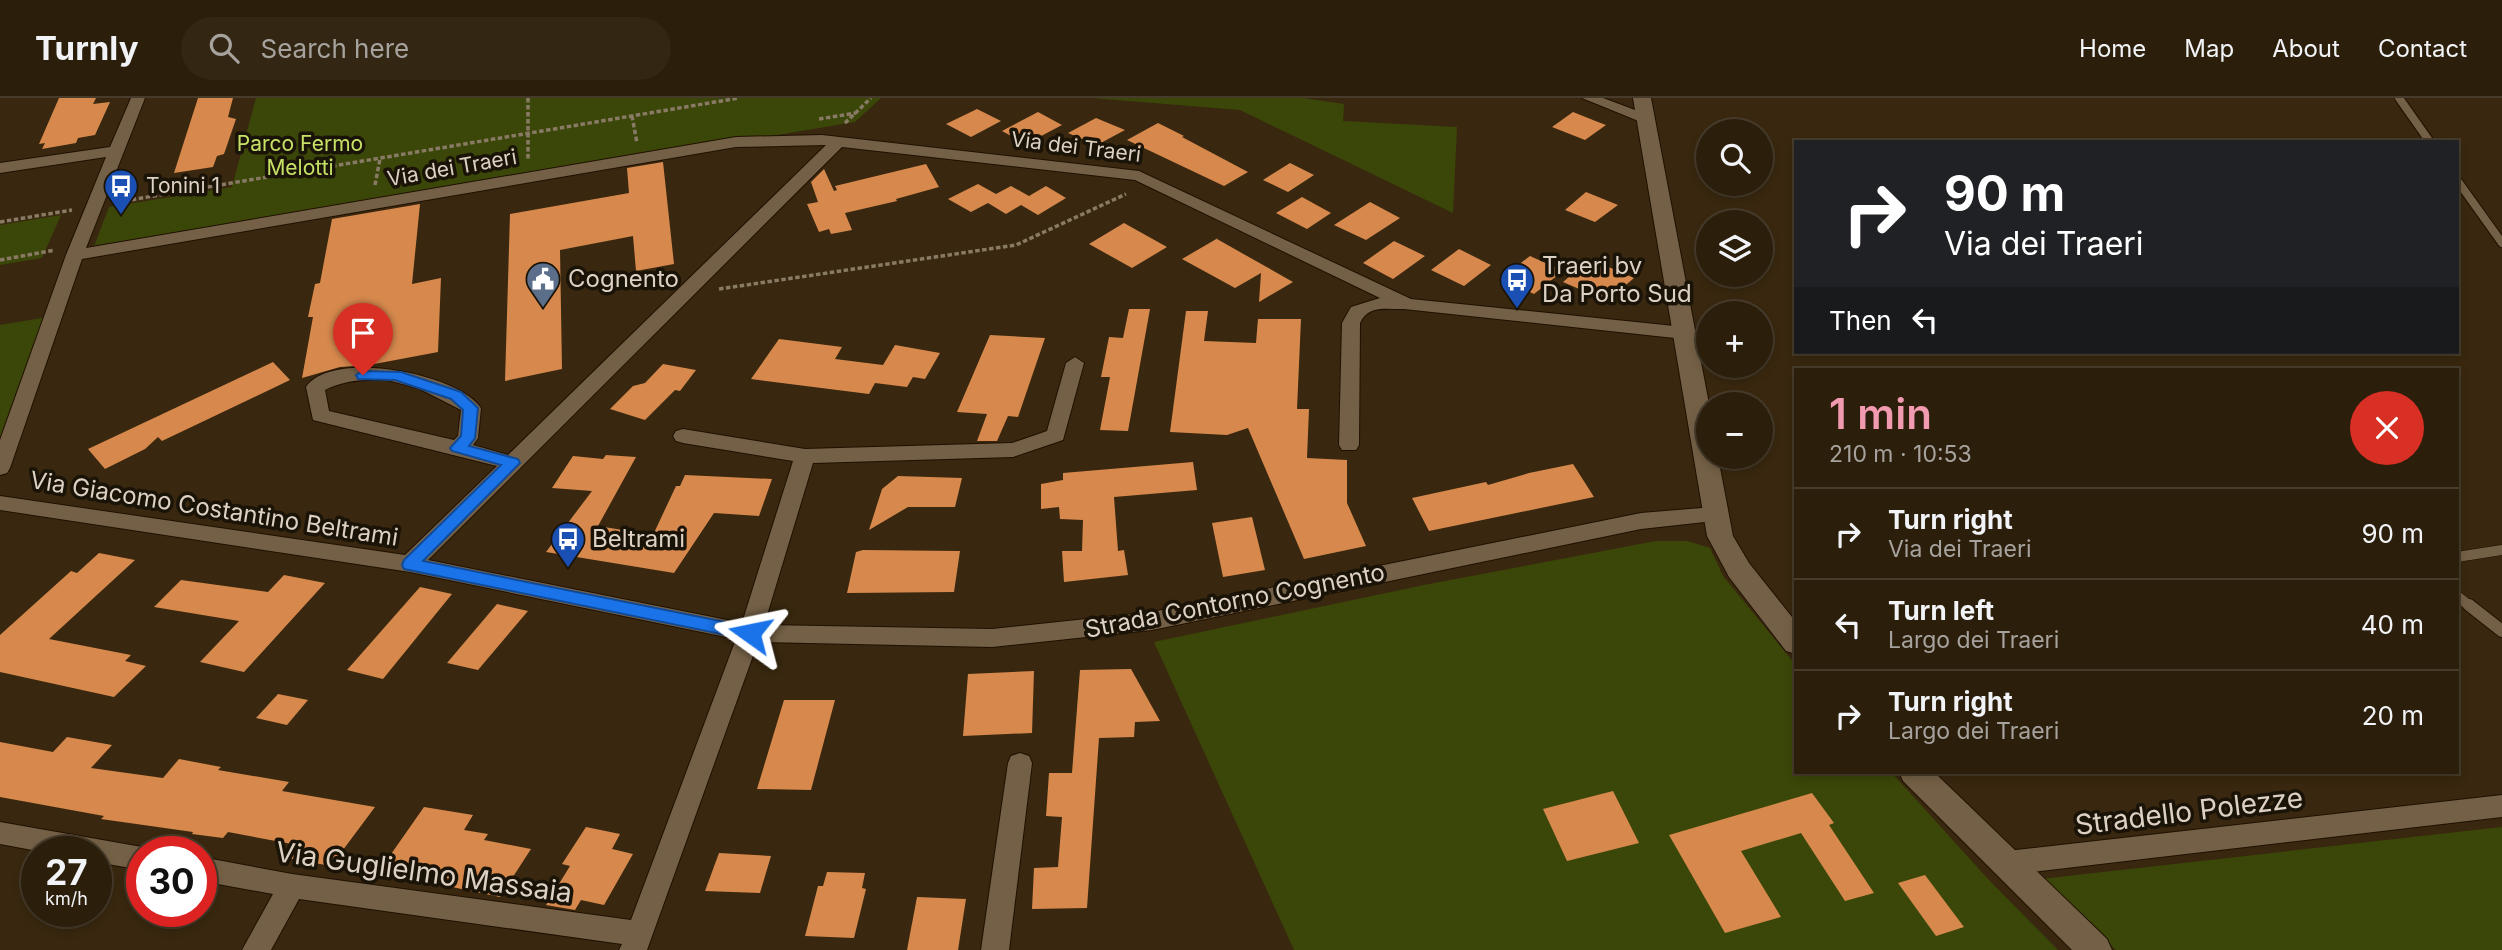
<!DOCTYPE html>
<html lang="en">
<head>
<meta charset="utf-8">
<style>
	:root { --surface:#2b1e0b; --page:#332714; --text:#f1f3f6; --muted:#a6a29d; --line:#473c2c; --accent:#f29aaf }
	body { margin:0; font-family:Inter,sans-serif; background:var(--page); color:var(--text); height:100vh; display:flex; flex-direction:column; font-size:26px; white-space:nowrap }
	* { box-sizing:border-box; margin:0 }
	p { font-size:23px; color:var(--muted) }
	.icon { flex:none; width:38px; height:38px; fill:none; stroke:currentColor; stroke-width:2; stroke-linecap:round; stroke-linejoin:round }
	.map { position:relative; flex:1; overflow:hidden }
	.sheet { position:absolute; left:1794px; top:270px; width:665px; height:406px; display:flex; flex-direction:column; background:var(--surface); border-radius:0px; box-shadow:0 4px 10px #0003,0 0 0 2px var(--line) }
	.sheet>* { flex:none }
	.top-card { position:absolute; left:1794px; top:42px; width:665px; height:214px; border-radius:0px; box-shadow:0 4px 10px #0003,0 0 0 2px var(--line); background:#202124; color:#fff; overflow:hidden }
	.buttons { position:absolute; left:1696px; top:21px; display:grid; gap:14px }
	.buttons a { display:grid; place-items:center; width:77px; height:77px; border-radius:50%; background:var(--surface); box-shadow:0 4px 10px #0003,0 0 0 2px var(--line); font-size:35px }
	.speed { position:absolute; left:21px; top:738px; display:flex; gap:14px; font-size:35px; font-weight:700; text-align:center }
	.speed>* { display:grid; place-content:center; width:91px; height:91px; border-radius:50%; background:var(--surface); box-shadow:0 4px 10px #0003,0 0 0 2px var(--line); line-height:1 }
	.speed small { font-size:18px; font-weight:400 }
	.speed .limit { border:10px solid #d22; background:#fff; color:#111 }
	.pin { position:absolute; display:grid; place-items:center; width:60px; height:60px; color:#fff; margin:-72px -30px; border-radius:50% 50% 50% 0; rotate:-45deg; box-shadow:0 0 7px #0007 }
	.pin .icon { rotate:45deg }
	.me { position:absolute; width:77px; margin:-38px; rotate:282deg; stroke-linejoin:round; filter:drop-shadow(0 0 5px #0008) }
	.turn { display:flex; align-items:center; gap:24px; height:147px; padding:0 35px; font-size:32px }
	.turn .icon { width:91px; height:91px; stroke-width:2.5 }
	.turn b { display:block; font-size:49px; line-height:60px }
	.then { display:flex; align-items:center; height:66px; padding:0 35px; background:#0003; gap:14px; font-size:26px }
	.round { display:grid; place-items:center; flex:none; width:74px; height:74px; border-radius:37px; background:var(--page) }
	.overview { display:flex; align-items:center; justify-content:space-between; height:119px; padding:0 35px }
	h1 { font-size:42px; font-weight:600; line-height:52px; color:var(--accent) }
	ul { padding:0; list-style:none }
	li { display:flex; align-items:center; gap:21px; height:91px; padding:0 35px; border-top:2px solid var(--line) }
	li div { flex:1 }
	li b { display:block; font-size:26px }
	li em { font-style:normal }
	header { display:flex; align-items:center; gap:42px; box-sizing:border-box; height:98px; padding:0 35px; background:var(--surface); border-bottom:2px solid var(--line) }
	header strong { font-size:33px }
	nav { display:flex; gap:38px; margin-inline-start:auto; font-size:24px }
	.search { width:490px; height:63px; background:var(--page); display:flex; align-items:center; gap:18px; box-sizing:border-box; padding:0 24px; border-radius:38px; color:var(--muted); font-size:26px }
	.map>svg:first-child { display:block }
	.green { fill:#3b4708 }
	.building { fill:#d7894d }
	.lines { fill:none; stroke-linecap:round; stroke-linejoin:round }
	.service-far2-casing { stroke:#201000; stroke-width:10 }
	.service-far1-casing { stroke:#201000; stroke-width:11 }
	.service-casing { stroke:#201000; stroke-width:14 }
	.minor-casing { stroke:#201000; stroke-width:2 }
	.tertiary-casing { stroke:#201000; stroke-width:2 }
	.path { stroke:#897a66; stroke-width:3.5; stroke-dasharray:4.5 2.5; stroke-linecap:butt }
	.service-far2 { stroke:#746046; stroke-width:8 }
	.service-far1 { stroke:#746046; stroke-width:10 }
	.service { stroke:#746046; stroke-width:12 }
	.minor { fill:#746046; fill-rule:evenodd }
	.tertiary { fill:#746046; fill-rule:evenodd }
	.route { fill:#1a73e8; stroke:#114b97; stroke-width:2 }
	.labels { text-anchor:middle; stroke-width:7; stroke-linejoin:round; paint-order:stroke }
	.far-park-label { font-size:21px; fill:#c6e166; stroke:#1a1308 }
	.far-street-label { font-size:21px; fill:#dcd1c2; stroke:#1a1308 }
	.far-poi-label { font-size:21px; fill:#dcd1c2; stroke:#1a1308; text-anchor:start }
	.poi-label { font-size:24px; fill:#dcd1c2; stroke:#1a1308; text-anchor:start }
	.street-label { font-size:24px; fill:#dcd1c2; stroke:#1a1308 }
	.near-street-label { font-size:28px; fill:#dcd1c2; stroke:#1a1308 }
</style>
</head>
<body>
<header>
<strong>Turnly</strong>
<div class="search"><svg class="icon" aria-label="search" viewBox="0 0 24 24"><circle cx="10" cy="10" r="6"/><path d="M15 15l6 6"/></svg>Search here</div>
<nav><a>Home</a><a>Map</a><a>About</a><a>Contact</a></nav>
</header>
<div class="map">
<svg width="2502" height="852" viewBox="0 0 2502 852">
	<rect width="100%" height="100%" fill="#39280f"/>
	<g class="green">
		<polygon points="256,0 881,0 855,24 93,151 109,109 232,89"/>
		<polygon points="1092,0 1303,0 1344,6 1343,23 1457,29 1453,115 1240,12"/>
		<polygon points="61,117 42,160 0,167 0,127"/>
		<polygon points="60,217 0,373 0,227"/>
		<polygon points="1656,443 1687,443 1710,450 1723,478 1795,566 1796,674 1891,674 1988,781 2058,852 1294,852 1154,544 1424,487"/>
		<polygon points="2502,729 2502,852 2116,852 2041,781"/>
	</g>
	<g class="building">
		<polygon points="59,0 96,0 93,6 110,4 95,37 78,40 76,45 42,51 45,45 39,46"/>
		<polygon points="198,0 233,0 228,19 236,21 224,56 217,58 213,69 174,75"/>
		<polygon points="977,11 1001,23 971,39 946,26"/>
		<polygon points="1038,14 1062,27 1026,46 1002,33"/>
		<polygon points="1573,14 1598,24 1606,27 1585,42 1552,29"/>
		<polygon points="1096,20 1125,32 1097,47 1068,35"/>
		<polygon points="1158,25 1184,38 1182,39 1248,74 1224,88 1127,42"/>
		<polygon points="663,64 674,166 636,173 633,138 560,152 562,271 505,283 510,116 629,95 627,70"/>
		<polygon points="1290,65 1314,77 1288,94 1263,82"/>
		<polygon points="926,66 939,89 896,101 897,103 845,115 852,132 831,136 829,131 819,134 807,106 818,104 811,84 824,71 834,93 837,92 835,88"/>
		<polygon points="978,86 996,96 1011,88 1029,98 1046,88 1066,100 1038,117 1021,107 1006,116 988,105 971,114 948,101"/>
		<polygon points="1586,94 1618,107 1595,124 1565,112"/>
		<polygon points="1302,99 1331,115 1307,131 1276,115"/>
		<polygon points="1370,104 1400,120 1366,142 1334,127"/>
		<polygon points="420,106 412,186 441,180 438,254 369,267 340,269 302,280 313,219 308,219 315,186 320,185 332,121"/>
		<polygon points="1124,125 1167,149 1132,170 1089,146"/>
		<polygon points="1218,140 1217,141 1293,184 1259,204 1261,175 1235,190 1182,161"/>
		<polygon points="1394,143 1425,158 1393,181 1363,165"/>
		<polygon points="1459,151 1491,167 1464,188 1431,172"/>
		<polygon points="1530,158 1563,173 1534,196 1501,180"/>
		<polygon points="1597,164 1634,180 1607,203 1563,184 1581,169 1589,172"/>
		<polygon points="1129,211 1150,211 1128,333 1100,332 1110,279 1101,279 1109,239 1123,240"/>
		<polygon points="1186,213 1208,213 1204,243 1256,245 1258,221 1301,221 1297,311 1309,311 1307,360 1347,362 1347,405 1366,448 1304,461 1248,330 1227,337 1170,334"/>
		<polygon points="990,237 1045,240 1018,319 1008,318 997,343 977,343 987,316 957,314"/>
		<polygon points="779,241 842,249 835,261 883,267 895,247 940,255 925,281 913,279 907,289 875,285 869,296 751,281"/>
		<polygon points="273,264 290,282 162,343 158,339 145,351 105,371 88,351"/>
		<polygon points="663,266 696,272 680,293 675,292 645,322 610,311 633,288 645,285"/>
		<polygon points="606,357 636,359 598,428 653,437 676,388 680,388 685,377 772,381 759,418 714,415 674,475 546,454 592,393 552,390 573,358 603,361"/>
		<polygon points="1193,364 1197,392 1114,399 1118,453 1124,452 1128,477 1064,484 1062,453 1082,453 1083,422 1060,421 1059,409 1041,411 1041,386 1063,382 1063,375"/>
		<polygon points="1573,366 1594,399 1429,433 1412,400 1486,384 1488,387 1529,375"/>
		<polygon points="898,378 962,380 955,409 908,409 869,432 882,391"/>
		<polygon points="1252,419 1265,472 1223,479 1212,425"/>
		<polygon points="863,452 960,453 954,494 847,495 856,454"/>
		<polygon points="99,455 135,462 49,541 131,557 125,563 146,568 114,599 0,574 0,537 71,473 77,475"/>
		<polygon points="284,477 325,485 244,574 200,564 239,523 154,509 181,482 268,494"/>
		<polygon points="420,489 452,496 383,581 347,572"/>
		<polygon points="497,506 528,513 478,572 447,565"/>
		<polygon points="1131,571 1160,623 1135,624 1134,639 1099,640 1087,810 1032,811 1034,770 1058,769 1062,719 1046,718 1049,675 1072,675 1080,572"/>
		<polygon points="1034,573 1032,635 963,638 968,576"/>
		<polygon points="278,596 308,602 287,627 256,620"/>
		<polygon points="784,602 835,602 811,692 757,691"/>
		<polygon points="67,639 112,647 91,670 163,680 179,661 221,669 218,672 289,684 282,693 375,709 331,768 282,759 292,746 228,734 223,740 192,736 193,734 101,721 104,718 0,699 0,644 53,654"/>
		<polygon points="1613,693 1639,745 1567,763 1543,711"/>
		<polygon points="1812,695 1834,725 1829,727 1874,795 1845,803 1801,735 1741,753 1781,819 1725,835 1669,737"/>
		<polygon points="424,709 473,717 464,732 488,736 484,742 531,751 500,799 452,789 456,782 382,769"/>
		<polygon points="586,729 620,736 612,751 633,756 604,807 581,802 575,812 546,807 570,768 562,766"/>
		<polygon points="719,755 771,758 760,795 705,793"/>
		<polygon points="827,774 865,775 862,790 866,791 854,840 805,838 818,788 823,788"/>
		<polygon points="1925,777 1964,829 1936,838 1898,785"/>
		<polygon points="917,799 966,801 958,852 907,852"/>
	</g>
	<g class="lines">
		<g class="service-far2-casing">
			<g id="service-far2">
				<polyline points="2399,0 2430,44"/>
				<polyline points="2457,82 2502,145"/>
			</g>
		</g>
		<g class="service-far1-casing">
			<g id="service-far1">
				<polyline points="2457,459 2502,452"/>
				<polyline points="2457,498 2471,509"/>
			</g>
		</g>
		<g class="service-casing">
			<polyline id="service" points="2469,507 2502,533"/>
		</g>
		<g class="minor-casing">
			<g id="minor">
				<path d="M 131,0 L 145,0 L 86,150 L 736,39 L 822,37 L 1139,73 L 1411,201 L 1684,229 L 1693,235 L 1684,241 L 1404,211 C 1387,212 1369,206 1360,225 L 1359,347 L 1356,352 L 1342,352 L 1339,347 L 1342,225 L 1351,209 L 1380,200 L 1135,82 L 842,49 L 428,462 L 742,525 L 793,363 L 683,345 L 676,343 L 673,338 L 676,333 L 683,331 L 805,351 L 1012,345 L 1047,333 L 1066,265 L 1075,259 L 1084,265 L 1063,342 L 1013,359 L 813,365 L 764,527 L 992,531 L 1152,514 L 1641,415 L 1714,409 L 1721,411 L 1724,416 L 1721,421 L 1714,423 L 1641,431 L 1152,532 L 992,549 L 758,544 L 647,852 L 619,852 L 622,846 L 299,801 L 271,852 L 242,852 L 273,796 L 201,783 L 201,759 L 292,776 L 631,822 L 736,541 L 410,474 L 0,412 L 0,398 L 405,457 L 497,368 L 313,322 L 306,289 C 331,251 458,275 481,310 L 478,340 L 473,347 L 508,357 L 826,47 L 736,49 L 82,161 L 10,370 L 7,375 L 0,377 L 0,342 L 66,157 L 106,59 L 0,75 L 0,65 L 110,49 ZM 387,282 L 418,290 L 461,312 L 458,338 L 454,342 L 329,313 L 325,292 C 344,282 366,281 387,282 Z"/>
				<polygon points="1582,0 1603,0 1651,18 1654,21 1651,24 1641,24"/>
				<polygon points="1020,655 1029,658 1032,665 1009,852 981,852 1008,665 1011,658"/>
				<polygon points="2502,697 2502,719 2007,777 1998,773 1994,765 1998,757 2007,753"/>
				<polygon points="0,724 142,749 152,754 142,754 142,772 96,764 96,754 43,754 0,746"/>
			</g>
		</g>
		<g class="tertiary-casing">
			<g id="tertiary">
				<polygon points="1633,0 1651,0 1709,306 1708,359 1718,359 1733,438 1749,465 1796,524 1796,556 1786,553 1729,479 1707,438"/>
				<polygon points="1899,674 1934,674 2107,841 2112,852 2072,852 1903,683"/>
			</g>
		</g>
		<g class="path">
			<polyline points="528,0 528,63"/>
			<polyline points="632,18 637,45"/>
			<polyline points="819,21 856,15"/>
			<polyline points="845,25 871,0"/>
			<polyline points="375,87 380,61"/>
			<polyline points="118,104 739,0"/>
			<polyline points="0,124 72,112"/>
			<polyline points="0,162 55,152"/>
			<polyline points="719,191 1016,147 1126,96"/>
		</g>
		<use href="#service-far2" class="service-far2"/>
		<use href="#service-far1" class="service-far1"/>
		<use href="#service" class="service"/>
		<use href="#minor" class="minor"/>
		<use href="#tertiary" class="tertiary"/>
	</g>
	<polygon class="route" points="363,273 401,274 461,294 478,310 475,340 469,348 518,361 520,365 423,463 750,529 756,531 759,535 756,540 750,542 404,471 402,467 404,462 501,367 452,353 450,350 461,338 463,312 451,301 395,282 358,281 356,277"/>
	<defs>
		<g id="bus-pin" transform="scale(1.75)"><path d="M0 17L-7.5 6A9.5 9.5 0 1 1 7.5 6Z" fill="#1a4fb4" stroke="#1a1308"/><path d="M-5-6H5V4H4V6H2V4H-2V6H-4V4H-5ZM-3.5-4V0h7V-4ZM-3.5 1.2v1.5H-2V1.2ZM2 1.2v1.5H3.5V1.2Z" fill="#fff"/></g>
		<g id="civic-pin" transform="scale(1.75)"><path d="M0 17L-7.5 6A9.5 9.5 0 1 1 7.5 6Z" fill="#5c6f8a" stroke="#1a1308"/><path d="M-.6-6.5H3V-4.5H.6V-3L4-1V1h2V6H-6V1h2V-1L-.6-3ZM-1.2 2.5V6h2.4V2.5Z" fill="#fff"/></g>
	</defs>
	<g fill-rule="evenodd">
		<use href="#bus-pin" x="121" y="88"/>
		<use href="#civic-pin" x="543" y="181"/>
		<use href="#bus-pin" x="1517" y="182"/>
		<use href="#bus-pin" x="568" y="441"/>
	</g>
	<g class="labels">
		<g class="far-park-label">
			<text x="300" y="53">Parco Fermo<tspan x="300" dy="24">Melotti</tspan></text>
		</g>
		<g class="far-street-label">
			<text transform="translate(1076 49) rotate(7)" y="7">Via dei Traeri</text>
			<text transform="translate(452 70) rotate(-10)" y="7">Via dei Traeri</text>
		</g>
		<g class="far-poi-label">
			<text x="146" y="95">Tonini 1</text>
		</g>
		<g class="poi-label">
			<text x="1542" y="176">Traeri bv<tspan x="1542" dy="28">Da Porto Sud</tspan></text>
			<text x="568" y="189">Cognento</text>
			<text x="592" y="449">Beltrami</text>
		</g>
		<g class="street-label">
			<text transform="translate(214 411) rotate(9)" y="8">Via Giacomo Costantino Beltrami</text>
			<text transform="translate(1235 503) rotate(-11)" y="8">Strada Contorno Cognento</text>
		</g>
		<g class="near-street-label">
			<text transform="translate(2189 713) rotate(-7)" y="10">Stradello Polezze</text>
			<text transform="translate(424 774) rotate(8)" y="10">Via Guglielmo Massaia</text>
		</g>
	</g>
</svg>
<div class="buttons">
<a><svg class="icon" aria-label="search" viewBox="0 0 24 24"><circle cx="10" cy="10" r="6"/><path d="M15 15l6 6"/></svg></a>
<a><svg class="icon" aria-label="layers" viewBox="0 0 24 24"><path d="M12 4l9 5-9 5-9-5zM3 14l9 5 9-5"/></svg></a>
<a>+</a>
<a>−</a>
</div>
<div class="speed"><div>27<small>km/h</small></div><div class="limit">30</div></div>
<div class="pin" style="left:363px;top:277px;background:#d93025"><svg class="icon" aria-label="arrive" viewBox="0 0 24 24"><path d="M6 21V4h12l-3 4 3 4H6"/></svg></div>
<svg class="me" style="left:750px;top:535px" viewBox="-20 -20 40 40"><path d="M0-17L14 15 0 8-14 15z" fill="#1a73e8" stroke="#fff" stroke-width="4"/></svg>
<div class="top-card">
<div class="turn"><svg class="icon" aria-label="right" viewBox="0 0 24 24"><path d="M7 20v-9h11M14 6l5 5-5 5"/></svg><div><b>90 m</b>Via dei Traeri</div></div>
<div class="then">Then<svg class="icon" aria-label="left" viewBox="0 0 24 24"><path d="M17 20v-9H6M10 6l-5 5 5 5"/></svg></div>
</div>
<section class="sheet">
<div class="overview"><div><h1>1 min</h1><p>210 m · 10:53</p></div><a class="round" style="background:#d93025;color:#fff"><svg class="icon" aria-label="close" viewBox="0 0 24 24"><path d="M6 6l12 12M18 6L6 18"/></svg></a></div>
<ul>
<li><svg class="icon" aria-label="right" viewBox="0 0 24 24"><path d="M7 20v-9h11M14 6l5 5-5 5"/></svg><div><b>Turn right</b><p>Via dei Traeri</p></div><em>90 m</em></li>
<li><svg class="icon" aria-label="left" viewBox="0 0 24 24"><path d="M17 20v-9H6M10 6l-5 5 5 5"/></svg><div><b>Turn left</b><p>Largo dei Traeri</p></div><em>40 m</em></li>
<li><svg class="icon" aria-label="right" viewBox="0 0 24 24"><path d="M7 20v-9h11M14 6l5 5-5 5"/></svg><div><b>Turn right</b><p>Largo dei Traeri</p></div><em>20 m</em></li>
</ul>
</section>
</div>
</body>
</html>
